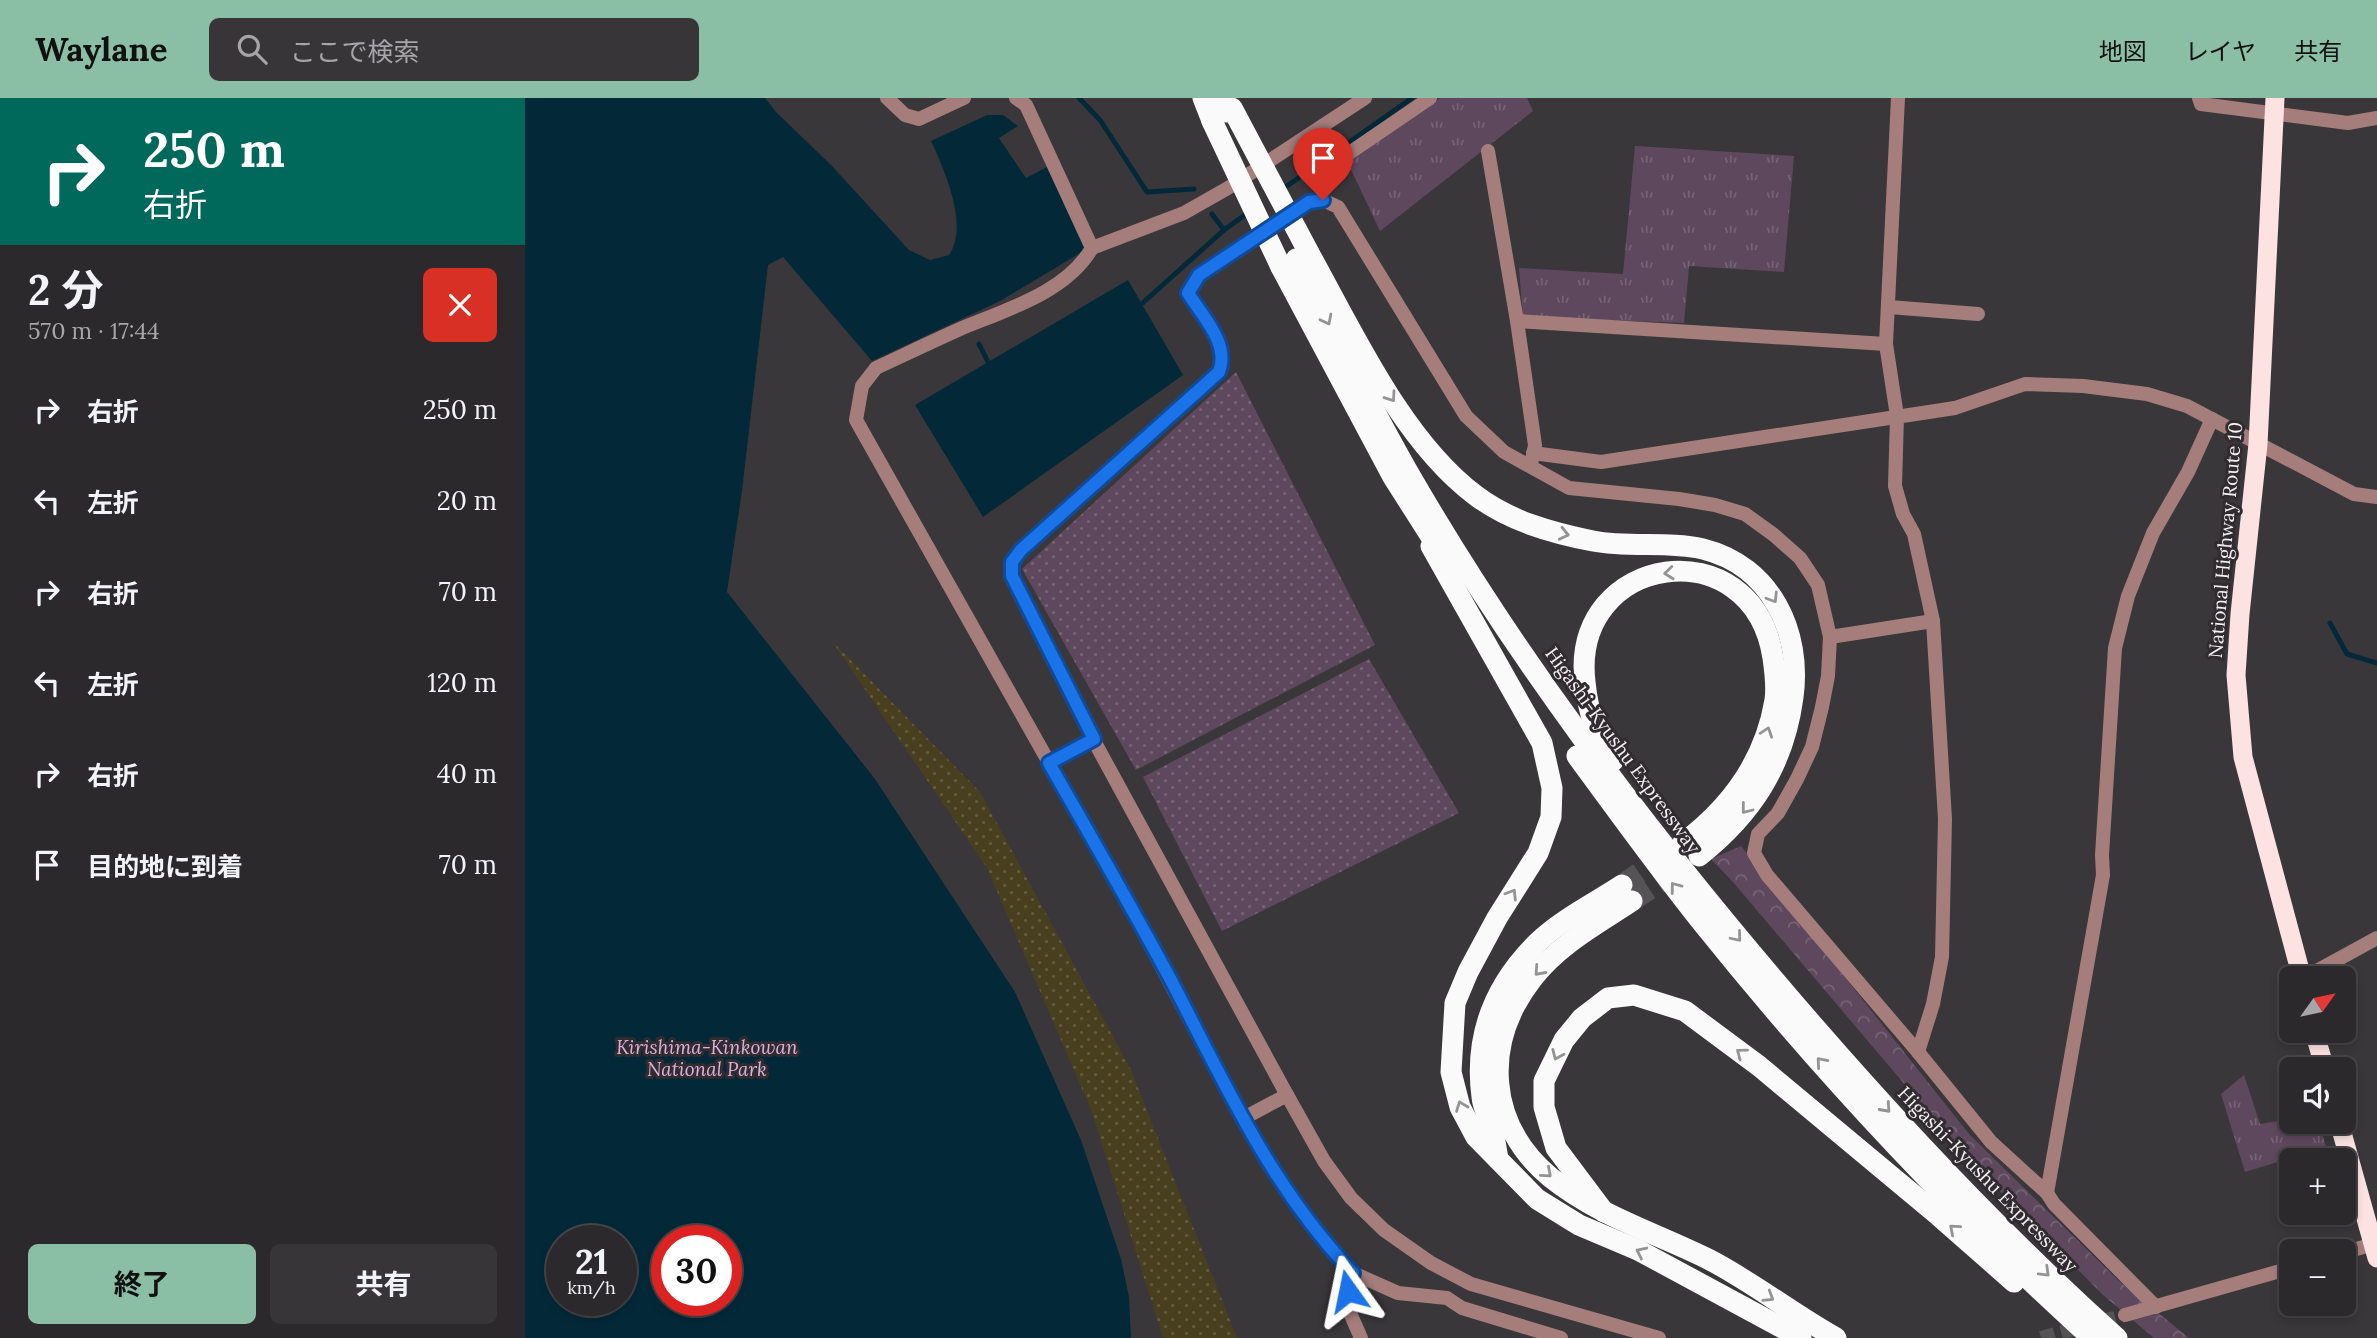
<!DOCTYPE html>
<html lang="ja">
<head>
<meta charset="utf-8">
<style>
	:root { --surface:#2c292c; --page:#383538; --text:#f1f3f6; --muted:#a6a6a9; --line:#484548; --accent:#8abfa5 }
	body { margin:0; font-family:Lora,"Noto Sans JP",serif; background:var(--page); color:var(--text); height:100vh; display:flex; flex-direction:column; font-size:26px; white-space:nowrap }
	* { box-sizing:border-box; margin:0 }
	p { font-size:23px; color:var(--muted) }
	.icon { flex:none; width:38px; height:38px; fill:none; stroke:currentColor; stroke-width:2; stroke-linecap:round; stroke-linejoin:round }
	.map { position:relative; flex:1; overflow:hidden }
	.details { display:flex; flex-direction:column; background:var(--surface); width:525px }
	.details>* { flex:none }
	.banner { background:#00695c; color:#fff; overflow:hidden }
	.needle { width:46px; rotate:57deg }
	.fabs { position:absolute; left:1754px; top:868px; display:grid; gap:14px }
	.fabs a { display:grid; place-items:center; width:77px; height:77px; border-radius:10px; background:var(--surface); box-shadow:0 4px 10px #0003,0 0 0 2px var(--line); font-size:35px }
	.speed { position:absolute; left:21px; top:1127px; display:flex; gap:14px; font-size:35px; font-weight:700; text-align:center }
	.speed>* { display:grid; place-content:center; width:91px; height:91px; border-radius:50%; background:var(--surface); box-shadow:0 4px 10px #0003,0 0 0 2px var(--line); line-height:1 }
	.speed small { font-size:18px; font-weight:400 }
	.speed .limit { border:10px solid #d22; background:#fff; color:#111 }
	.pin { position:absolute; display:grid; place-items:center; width:60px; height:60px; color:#fff; margin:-72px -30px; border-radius:50% 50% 50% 0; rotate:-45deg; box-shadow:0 0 7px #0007 }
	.pin .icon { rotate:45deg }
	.me { position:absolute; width:77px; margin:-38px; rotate:348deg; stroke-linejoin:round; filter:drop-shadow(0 0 5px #0008) }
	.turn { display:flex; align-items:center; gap:24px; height:147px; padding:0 28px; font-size:32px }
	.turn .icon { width:91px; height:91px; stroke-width:2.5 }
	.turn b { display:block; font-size:49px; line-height:60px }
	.round { display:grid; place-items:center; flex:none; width:74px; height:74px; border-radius:10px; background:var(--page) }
	.overview { display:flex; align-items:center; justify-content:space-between; height:119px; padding:0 28px }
	h1 { font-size:42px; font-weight:700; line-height:52px }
	.primary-button { display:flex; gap:14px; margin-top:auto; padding:14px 28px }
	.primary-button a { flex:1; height:80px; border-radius:10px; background:var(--accent); color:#111; font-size:28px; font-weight:700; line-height:80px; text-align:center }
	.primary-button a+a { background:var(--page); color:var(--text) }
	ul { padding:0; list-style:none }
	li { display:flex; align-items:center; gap:21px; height:91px; padding:0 28px }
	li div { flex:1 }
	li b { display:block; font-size:26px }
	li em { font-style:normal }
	header { display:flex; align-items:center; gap:42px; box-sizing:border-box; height:98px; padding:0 35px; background:var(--accent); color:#111 }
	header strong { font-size:33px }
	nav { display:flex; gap:38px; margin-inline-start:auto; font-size:24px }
	.search { width:490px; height:63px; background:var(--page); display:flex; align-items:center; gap:18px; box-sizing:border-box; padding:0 24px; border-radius:10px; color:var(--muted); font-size:26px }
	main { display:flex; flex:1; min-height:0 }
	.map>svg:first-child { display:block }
	.grass { fill:url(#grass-tufts) }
	.forest { fill:url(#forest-crowns) }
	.sand { fill:url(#sand-dots) }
	.park { fill:url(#park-dots) }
	.water { fill:#032939; fill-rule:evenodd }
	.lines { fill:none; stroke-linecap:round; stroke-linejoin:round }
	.stream { stroke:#032939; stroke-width:5 }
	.tertiary-tunnel { stroke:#565356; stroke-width:14; stroke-dasharray:14 7; stroke-linecap:butt }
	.motorway-tunnel { stroke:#565356; stroke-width:21; stroke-dasharray:21 10; stroke-linecap:butt }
	.minor { stroke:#a57e7c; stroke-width:14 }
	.tertiary { stroke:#a57e7c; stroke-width:14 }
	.trunk { stroke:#fce3e2; stroke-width:19 }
	.motorway { stroke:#fafafa; stroke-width:21 }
	.motorway-bridge { stroke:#fafafa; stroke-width:21 }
	.oneway { stroke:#959395 }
	.route-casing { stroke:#114b97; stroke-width:18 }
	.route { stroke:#1a73e8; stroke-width:12 }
	.labels { text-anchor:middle; stroke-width:6; stroke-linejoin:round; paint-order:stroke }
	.street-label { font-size:19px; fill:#f4f1f4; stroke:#302c30 }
	.park-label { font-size:19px; font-style:italic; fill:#ddb0de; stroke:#302c30 }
</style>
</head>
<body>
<header>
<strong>Waylane</strong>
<div class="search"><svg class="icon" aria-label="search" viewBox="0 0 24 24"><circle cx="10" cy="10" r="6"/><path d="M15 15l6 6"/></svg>ここで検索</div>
<nav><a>地図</a><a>レイヤ</a><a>共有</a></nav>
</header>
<main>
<section class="details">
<div class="banner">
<div class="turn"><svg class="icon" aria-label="right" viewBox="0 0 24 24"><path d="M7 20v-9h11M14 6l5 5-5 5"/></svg><div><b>250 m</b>右折</div></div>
</div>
<div class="overview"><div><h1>2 分</h1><p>570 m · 17:44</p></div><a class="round" style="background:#d93025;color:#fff"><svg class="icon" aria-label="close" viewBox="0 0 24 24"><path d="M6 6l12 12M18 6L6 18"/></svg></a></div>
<ul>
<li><svg class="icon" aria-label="right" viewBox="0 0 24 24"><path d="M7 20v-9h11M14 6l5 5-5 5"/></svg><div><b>右折</b></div><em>250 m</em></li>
<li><svg class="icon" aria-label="left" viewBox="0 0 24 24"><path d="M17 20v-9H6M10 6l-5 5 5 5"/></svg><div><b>左折</b></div><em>20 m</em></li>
<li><svg class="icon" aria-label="right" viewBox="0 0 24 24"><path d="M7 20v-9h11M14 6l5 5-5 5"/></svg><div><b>右折</b></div><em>70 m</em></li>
<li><svg class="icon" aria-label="left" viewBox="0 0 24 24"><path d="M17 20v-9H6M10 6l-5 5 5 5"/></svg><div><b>左折</b></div><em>120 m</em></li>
<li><svg class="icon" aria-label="right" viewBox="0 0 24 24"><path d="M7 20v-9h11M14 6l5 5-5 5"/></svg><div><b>右折</b></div><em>40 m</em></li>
<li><svg class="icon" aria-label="arrive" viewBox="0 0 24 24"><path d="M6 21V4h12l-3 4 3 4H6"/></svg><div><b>目的地に到着</b></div><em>70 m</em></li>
</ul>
<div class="primary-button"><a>終了</a><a>共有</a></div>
</section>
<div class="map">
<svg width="1852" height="1240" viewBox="0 0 1852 1240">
	<defs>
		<pattern id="grass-tufts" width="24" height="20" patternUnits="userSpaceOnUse" patternTransform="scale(1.75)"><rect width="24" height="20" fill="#5e485e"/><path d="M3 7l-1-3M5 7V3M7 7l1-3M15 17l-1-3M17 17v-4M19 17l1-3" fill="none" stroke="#766376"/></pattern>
		<pattern id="forest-crowns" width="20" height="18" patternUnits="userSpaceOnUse" patternTransform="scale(1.75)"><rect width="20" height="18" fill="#5e485e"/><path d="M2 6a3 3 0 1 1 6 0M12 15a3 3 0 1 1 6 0" fill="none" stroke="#766376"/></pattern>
		<pattern id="sand-dots" width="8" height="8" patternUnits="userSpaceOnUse" patternTransform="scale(1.75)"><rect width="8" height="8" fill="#483f1f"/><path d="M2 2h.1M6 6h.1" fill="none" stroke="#635b40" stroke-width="1.8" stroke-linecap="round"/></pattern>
		<pattern id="park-dots" width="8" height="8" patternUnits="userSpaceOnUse" patternTransform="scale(1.75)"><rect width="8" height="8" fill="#5e485e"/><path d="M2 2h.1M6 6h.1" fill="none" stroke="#766376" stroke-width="1.8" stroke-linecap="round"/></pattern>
	</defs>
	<rect width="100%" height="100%" fill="#3a373a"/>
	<g class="grass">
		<polygon points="915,0 1002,0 1008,13 855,133 822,63"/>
		<polygon points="1110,48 1269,58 1259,174 1164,168 1159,225 998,219 994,170 1098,176"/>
		<polygon points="1719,977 1735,1026 1766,1021 1766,1024 1794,1024 1801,1049 1720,1074 1696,996"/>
	</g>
	<polygon class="forest" points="1216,748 1444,1036 1593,1182 1664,1240 1629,1240 1578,1197 1443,1061 1208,784 1186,761"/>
	<polygon class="sand" points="307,543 455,694 606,972 712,1240 638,1240 567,1014 462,770"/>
	<g class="park">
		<polygon points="711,274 850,547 611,672 497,471"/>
		<polygon points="844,561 934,715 697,833 618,679"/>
	</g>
	<g class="water">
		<path d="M 0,0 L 240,0 L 251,14 L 307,68 L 384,152 L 405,162 L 424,157 C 444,128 420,73 406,43 L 462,17 L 478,17 L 493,28 L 474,40 L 501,80 L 522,69 L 562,151 L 475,203 L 347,263 L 258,159 L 243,167 L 217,393 L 202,494 L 350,681 L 490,894 L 556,1042 L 596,1161 L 604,1199 L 606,1240 L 0,1240 ZM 37,1143 L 96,1143 L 96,1202 L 37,1202 ZM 142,1143 L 201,1143 L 201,1202 L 142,1202 Z"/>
		<polygon points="603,182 658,277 458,419 390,307"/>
	</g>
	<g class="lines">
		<g class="stream">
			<polyline points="554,0 575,22 622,94 669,91"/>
			<polyline points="755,93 887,0"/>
			<polyline points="687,116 699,132"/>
			<polyline points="612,210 699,132 724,114"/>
			<polyline points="454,246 465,268"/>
			<polyline points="1805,525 1822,556 1852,565"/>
		</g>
		<polyline class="tertiary-tunnel" points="1516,1240 1600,1217"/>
		<g class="motorway-tunnel">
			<polyline points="1097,787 1144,754"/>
			<polyline points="1107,803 1155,771"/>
		</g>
		<g class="minor">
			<polyline points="362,0 380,17 394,21 439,0"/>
			<polyline points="491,0 501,7 567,150"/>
			<path d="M 840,0 L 703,90 L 659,115 L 567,150 C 541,195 480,212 435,231 C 406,244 379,257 351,270 L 337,288 L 331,322 L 597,794 L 717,1021 L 765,1099 L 804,1150 L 828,1175 L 873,1195 L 922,1200 L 937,1210 L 1036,1240"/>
			<polyline points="1373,0 1361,246 1372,318 1370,388 1378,416 1389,436 1408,523 1420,721 1417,859 1408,906 1393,954"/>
			<polyline points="1674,0 1676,6 1823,25 1852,20"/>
			<polyline points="796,29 817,60 905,0"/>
			<polyline points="963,53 992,223 1010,347 1007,362"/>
			<polyline points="1364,209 1453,216"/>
			<polyline points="992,223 1361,246"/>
			<polyline points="1008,355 1076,364 1430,310 1500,286 1558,288 1622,296 1662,308 1829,396 1852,399"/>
			<polyline points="1305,539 1408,523"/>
			<polyline points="524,665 568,641"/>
			<polyline points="1779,880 1852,840"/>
			<polyline points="717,1021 762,997"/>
			<polyline points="1522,1095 1578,777 1577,757 1590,550 1603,498 1628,435 1663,374 1687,321"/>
			<polyline points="828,1175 822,1208 836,1240"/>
			<path d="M 1134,1240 L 946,1186 L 906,1165 L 859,1132 L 826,1100 L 799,1063 L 762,997 L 568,641 L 487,478 L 487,464 L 496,452 L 694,274 C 705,246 678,219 663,195 L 674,177 L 784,104 L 798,102 L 813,109 L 941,318 L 979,354 L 1044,390 L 1154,401 L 1190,407 L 1220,416 L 1249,437 L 1275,460 L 1293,487 L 1305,539 L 1303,578 L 1297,609 L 1287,649 L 1272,681 L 1253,715 L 1233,736 L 1229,755 L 1242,777 L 1393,954 L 1466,1044 L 1522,1095 L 1529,1106 L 1631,1209"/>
		</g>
		<g class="tertiary">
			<polyline points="1818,1155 1852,1145"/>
			<polyline points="1600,1217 1766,1170"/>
		</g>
		<g class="trunk">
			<polyline points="1750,0 1733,346 1715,516 1711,577 1718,659 1777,880"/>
			<polyline points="1789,933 1800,971"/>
			<polyline points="1814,1024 1852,1160"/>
		</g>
		<g class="motorway">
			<polyline points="678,0 687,23"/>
			<polyline points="694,0 701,14"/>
			<path d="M 784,155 C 828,234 877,342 950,397 C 984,423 1027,435 1068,443 C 1104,450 1143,443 1178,451 C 1246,468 1277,534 1268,599 C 1259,667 1227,716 1174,758"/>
			<path d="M 771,161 C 808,233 843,304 883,374 C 988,556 1115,724 1251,884 C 1358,1010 1469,1130 1592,1240"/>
			<polyline points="756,169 868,379 917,456"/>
			<polyline points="906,448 1017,645 1027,690 1026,719 1013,755 972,820 943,874 930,905 926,974 935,1009 951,1039 1012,1101 1054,1127 1113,1152 1276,1240"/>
			<path d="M 1052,658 C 1094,715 1135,772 1179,827 C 1297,974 1428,1114 1567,1240"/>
			<path d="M 1088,663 C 1071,638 1063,614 1060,584 C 1045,455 1228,428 1248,560 C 1250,574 1252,588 1250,602 C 1240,663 1206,709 1158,745"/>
			<path d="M 1107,803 C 1072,826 1033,847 1007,881 C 957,946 962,1026 1025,1079 C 1073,1118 1131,1135 1185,1162 C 1229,1185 1268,1216 1311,1240"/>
			<path d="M 973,1061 C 971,1051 970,1040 967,1030 C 964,1020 958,1010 957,999 C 949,938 968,888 1013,844 C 1037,821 1070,805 1097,787"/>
			<polyline points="1079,1114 1031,1050 1019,1009 1019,983 1039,942 1057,920 1083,900 1109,897 1160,913 1234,968 1414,1118 1489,1184"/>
		</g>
		<g class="motorway-bridge">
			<polyline points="707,10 784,155"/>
			<polyline points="687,23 756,169"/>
		</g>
	</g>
	<defs><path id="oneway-chevron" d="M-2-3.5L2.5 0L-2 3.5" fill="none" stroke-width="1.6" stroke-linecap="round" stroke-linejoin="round" transform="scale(1.75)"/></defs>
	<g class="oneway">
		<use href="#oneway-chevron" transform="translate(802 222) rotate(63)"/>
		<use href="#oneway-chevron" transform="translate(866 299) rotate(55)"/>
		<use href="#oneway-chevron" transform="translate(1039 436) rotate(13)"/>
		<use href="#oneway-chevron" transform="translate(1144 475) rotate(174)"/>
		<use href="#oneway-chevron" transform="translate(1248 500) rotate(58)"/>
		<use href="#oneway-chevron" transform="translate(1242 634) rotate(-71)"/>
		<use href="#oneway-chevron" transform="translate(1221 711) rotate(128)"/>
		<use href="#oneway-chevron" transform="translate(1150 789) rotate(-127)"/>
		<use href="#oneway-chevron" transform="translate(987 796) rotate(-58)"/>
		<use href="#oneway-chevron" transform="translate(1212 839) rotate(50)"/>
		<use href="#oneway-chevron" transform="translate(1014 873) rotate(132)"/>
		<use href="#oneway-chevron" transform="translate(1216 955) rotate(-143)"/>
		<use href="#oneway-chevron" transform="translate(1032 957) rotate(114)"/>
		<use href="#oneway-chevron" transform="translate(1296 964) rotate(-131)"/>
		<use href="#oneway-chevron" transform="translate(936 1008) rotate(-111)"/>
		<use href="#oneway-chevron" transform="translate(1361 1010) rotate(48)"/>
		<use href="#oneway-chevron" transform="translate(1022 1075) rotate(41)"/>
		<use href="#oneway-chevron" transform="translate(1429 1131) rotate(-139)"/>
		<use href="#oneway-chevron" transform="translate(1116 1154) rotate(-154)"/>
		<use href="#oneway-chevron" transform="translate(1520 1174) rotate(44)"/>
		<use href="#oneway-chevron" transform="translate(1244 1199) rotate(32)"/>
	</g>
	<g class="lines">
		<g class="route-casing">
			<path id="route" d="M 798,102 L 784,104 L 674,177 L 663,195 C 678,219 705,246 694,274 L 496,452 L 487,464 L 487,478 L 569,641 L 524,665 C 566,739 609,813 649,888 C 702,990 747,1090 828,1175 L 823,1193"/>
		</g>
		<use href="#route" class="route"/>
	</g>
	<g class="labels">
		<g class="street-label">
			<text transform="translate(1700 442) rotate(-85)" y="7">National Highway Route 10</text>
			<text transform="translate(1098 652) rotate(54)" y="7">Higashi-Kyushu Expressway</text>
			<text transform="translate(1463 1081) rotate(46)" y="7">Higashi-Kyushu Expressway</text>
		</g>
		<g class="park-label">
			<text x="182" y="956">Kirishima-Kinkowan<tspan x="182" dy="22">National Park</tspan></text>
		</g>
	</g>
</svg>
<div class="fabs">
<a><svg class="needle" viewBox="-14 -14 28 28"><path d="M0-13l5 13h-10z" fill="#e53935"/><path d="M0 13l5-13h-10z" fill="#a6a6a9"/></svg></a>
<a><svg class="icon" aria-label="sound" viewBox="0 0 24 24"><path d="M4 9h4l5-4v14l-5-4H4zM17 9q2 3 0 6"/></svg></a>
<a>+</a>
<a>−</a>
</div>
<div class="speed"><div>21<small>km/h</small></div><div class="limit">30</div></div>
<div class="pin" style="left:798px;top:102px;background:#d93025"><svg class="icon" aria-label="arrive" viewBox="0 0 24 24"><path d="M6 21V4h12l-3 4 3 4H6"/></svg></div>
<svg class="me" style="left:823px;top:1193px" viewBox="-20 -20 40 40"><path d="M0-17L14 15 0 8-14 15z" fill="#1a73e8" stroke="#fff" stroke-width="4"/></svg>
</div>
</main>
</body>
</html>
